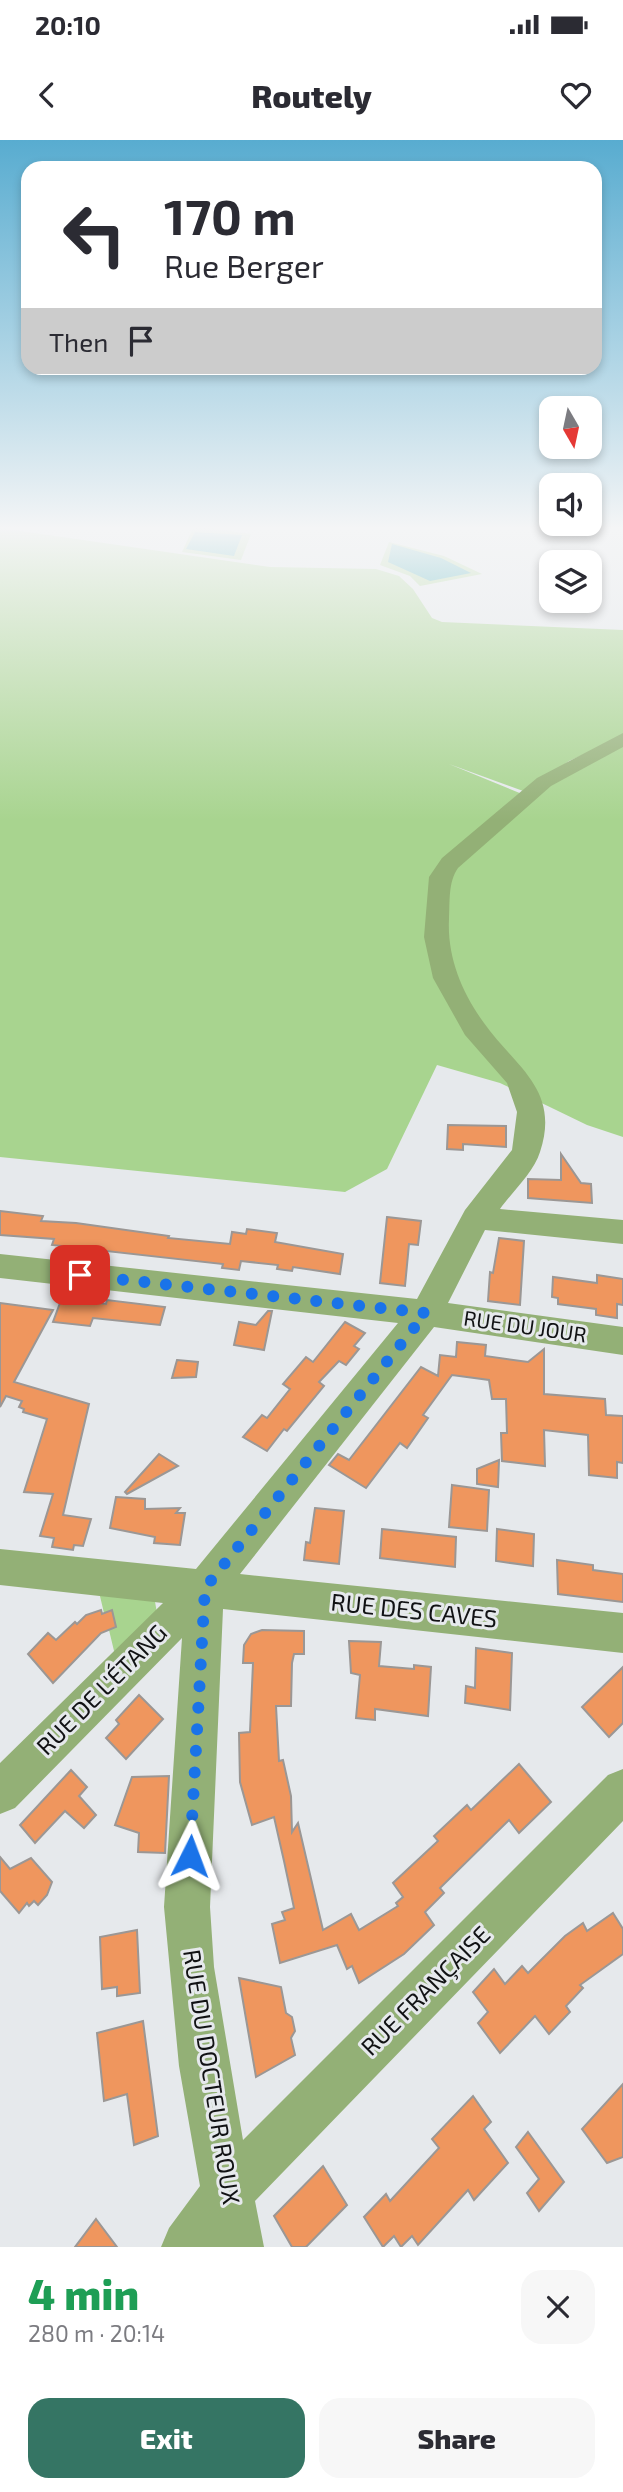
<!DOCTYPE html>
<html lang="en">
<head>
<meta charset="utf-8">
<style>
	:root { --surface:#fff; --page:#f7f7f7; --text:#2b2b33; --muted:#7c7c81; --accent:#357564 }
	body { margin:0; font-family:"Exo 2",sans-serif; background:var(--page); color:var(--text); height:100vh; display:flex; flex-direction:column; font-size:26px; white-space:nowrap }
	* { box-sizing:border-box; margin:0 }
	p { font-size:23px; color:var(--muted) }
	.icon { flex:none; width:38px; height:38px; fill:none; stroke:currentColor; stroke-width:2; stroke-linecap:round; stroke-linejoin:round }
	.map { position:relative; height:2107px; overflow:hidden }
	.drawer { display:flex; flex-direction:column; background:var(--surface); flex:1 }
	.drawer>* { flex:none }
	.guide { position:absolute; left:21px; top:21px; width:581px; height:214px; border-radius:21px; box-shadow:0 4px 10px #0003; background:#fff; color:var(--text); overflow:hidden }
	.needle { width:46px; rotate:171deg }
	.buttons { position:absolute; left:539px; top:256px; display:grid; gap:14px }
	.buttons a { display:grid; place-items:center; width:63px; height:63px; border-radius:14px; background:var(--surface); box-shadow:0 4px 10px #0003; font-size:35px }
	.pin { position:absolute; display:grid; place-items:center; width:60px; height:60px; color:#fff; margin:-30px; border-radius:14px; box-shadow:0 4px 10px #0006 }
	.me { position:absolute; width:77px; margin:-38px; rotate:3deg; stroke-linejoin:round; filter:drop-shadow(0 0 5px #0008) }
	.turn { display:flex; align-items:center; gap:24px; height:147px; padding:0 28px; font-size:32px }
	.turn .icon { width:91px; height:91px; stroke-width:2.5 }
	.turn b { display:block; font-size:49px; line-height:60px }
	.then { display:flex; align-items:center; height:66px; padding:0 28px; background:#0003; gap:14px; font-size:26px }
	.round { display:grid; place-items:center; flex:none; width:74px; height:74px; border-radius:21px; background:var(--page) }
	.head { display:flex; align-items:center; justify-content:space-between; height:119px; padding:0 28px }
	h1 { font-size:42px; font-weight:800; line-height:52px; color:#1e9e55 }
	.cta { display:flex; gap:14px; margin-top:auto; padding:14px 28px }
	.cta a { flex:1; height:80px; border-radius:21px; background:var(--accent); color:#fff; font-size:28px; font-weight:800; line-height:80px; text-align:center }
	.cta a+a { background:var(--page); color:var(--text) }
	.status { display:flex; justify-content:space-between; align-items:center; height:49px; padding:0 35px; background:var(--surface); direction:ltr }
	.status svg { height:19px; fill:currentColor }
	header { display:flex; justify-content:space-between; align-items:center; height:91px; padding:0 28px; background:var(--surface); font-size:32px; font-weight:800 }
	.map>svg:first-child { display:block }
	.green { fill:#a8d48f }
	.water { fill:#209fab }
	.building { fill:#ef965e; stroke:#9b9795; stroke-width:2 }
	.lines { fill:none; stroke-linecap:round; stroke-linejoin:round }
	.minor { fill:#93b076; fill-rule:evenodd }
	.route { stroke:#1a73e8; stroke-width:12; stroke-dasharray:0 21.6 }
	.labels { text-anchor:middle; stroke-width:6; stroke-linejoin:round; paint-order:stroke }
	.street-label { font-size:21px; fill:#111214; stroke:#e6e9ec }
	.near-street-label { font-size:24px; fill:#111214; stroke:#e6e9ec }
</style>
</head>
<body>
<div class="status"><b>20:10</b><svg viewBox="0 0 49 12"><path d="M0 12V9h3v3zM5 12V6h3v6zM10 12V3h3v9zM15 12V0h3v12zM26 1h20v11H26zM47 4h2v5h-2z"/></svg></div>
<header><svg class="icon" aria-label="back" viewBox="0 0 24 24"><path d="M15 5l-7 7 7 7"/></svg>Routely<svg class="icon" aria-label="heart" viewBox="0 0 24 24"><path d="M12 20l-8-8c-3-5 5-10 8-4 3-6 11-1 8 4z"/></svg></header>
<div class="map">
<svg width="623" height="2107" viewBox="0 0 623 2107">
	<rect width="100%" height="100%" fill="#e6e9ec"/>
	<g class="green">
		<polygon points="194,386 251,394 241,420 182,412"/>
		<polygon points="0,388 270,427 376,429 399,436 413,449 432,478 442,482 623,490 623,597 569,621 526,652 449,624 527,656 623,603 623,997 587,985 500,943 437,925 387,1029 345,1052 0,1017"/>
		<polygon points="389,402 444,416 482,434 420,446 410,436 380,425"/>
		<polygon points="99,1452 154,1456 157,1473 115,1515 109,1490 116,1487 112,1471 104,1473"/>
	</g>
	<g class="water">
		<polygon points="195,392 242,395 234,416 186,409"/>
		<polygon points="392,404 441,418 471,433 430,441 388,422"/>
	</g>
	<g class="building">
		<polygon points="448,985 506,986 506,1007 463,1004 463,1010 447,1009"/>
		<polygon points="561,1014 581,1043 591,1044 592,1063 528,1058 528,1039 561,1040"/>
		<polygon points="0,1071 43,1076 41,1081 76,1083 169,1096 168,1098 230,1104 232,1092 246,1094 247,1089 277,1093 275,1102 343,1114 340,1134 293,1127 292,1131 277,1129 278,1125 241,1121 239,1130 222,1128 223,1124 52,1105 54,1099 0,1095"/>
		<polygon points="387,1077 421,1081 418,1105 409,1104 405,1146 380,1143"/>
		<polygon points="499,1098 524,1101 520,1165 488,1161 490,1132 493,1133"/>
		<polygon points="597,1135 623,1139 623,1165 617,1164 617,1178 596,1175 596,1169 558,1164 558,1158 552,1157 553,1137 597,1143"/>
		<polygon points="87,1151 102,1152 98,1163 106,1164 107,1160 165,1167 160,1185 93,1178 90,1186 53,1182 60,1163 83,1162"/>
		<polygon points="0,1163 53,1170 14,1242 89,1264 63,1375 91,1379 83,1406 74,1405 73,1410 52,1407 54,1398 40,1396 53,1354 24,1352 47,1279 23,1272 24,1269 19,1267 22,1261 6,1256 0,1267"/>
		<polygon points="268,1171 272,1171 264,1210 234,1205 239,1182 256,1185"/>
		<polygon points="345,1182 365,1193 354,1206 359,1209 346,1225 339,1221 319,1242 324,1246 287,1291 284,1289 267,1311 243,1297 262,1275 267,1278 290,1249 283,1244 306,1217 313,1222"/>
		<polygon points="457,1202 486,1205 485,1216 528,1222 544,1209 544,1254 605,1259 606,1275 623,1276 623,1323 617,1322 617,1338 589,1335 588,1295 544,1290 545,1326 502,1321 501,1293 507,1293 506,1259 492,1259 489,1240 452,1235 423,1275 428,1278 407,1308 400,1303 366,1348 329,1325 338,1314 349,1320 421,1227 438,1236 440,1215 456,1217"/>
		<polygon points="177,1220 198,1222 196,1237 172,1238"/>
		<polygon points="159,1314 178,1326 127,1354 125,1352"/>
		<polygon points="499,1320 498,1347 477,1344 477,1329"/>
		<polygon points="452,1345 489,1350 487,1391 449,1387"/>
		<polygon points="116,1357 145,1359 145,1369 180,1368 176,1373 185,1373 180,1405 154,1403 155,1397 110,1388"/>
		<polygon points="315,1368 344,1371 339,1424 304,1420 306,1402 310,1403"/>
		<polygon points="382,1389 456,1397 455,1427 380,1418"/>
		<polygon points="497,1389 534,1394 533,1426 496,1421"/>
		<polygon points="557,1420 593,1425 593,1430 623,1434 623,1462 558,1454"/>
		<polygon points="101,1470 102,1474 112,1470 116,1487 101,1493 53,1543 28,1514 48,1493 56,1500 75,1482 77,1484 86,1475"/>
		<polygon points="262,1490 304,1491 304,1514 294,1514 292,1523 291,1566 276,1566 279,1621 283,1620 291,1656 292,1692 298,1683 323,1790 351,1774 359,1790 398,1766 396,1763 403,1757 393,1743 438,1701 434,1696 467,1665 471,1670 519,1624 551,1662 519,1693 509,1680 440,1748 444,1753 425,1772 434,1785 404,1814 359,1843 352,1826 347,1829 337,1805 280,1823 272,1784 285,1780 282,1772 294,1768 284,1721 274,1677 252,1685 240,1642 239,1593 250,1592 253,1523 243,1523 244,1505 251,1494"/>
		<polygon points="349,1501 381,1502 379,1526 414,1529 414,1525 431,1527 428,1576 375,1569 375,1580 356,1578 360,1535 351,1533"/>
		<polygon points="476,1508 512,1513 510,1570 465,1563 466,1546 475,1548"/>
		<polygon points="623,1527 623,1583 609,1597 582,1567"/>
		<polygon points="139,1555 163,1579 126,1619 106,1598 119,1584 116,1580"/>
		<polygon points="71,1630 87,1647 79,1656 96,1675 84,1688 65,1671 35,1703 20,1685"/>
		<polygon points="169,1636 165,1713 138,1712 139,1693 115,1685 132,1637"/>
		<polygon points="0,1717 10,1729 31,1718 52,1742 47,1755 38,1765 34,1761 29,1766 27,1763 19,1773 0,1751"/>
		<polygon points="613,1773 623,1789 623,1814 580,1845 583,1848 566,1866 570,1872 549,1894 535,1876 500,1913 478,1883 488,1872 473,1852 494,1829 505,1844 522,1826 528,1833 565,1796 583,1783 587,1791"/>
		<polygon points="137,1790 140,1853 117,1856 117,1847 102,1849 100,1797"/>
		<polygon points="239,1838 281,1847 286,1873 292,1877 295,1891 291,1898 295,1915 256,1937"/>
		<polygon points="143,1881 158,1996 134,2005 127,1954 104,1961 97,1893"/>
		<polygon points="623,1944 623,2017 607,2023 582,1989"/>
		<polygon points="473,1956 491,1982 484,1989 508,2023 474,2060 468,2050 418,2105 412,2096 401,2107 394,2096 383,2107 364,2077 386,2054 390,2061 439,2008 432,1999"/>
		<polygon points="528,1992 564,2042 539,2071 527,2053 539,2039 516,2007"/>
		<polygon points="323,2026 347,2065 306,2107 292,2107 274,2076"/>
		<polygon points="96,2079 117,2107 75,2107"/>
	</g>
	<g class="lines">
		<path class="minor" d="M 623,593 L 623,607 L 551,646 L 458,728 C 448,742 450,762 449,779 C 447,817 462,853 484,883 C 514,926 561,949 540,1012 C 534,1032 512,1052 500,1069 L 623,1080 L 623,1104 L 485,1090 L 448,1163 L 623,1187 L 623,1215 L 434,1187 L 240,1434 L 623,1473 L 623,1513 L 223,1469 L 210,1767 L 214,1827 L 243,2000 L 608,1635 L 623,1629 L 623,1681 L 255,2061 L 264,2107 L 161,2107 L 169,2088 L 200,2046 L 179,1926 L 164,1767 L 182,1498 L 15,1668 L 0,1674 L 0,1623 L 163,1463 L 0,1445 L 0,1409 L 196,1429 L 398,1183 L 0,1138 L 0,1114 L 417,1159 L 465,1070 L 512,1010 L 517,972 L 507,943 L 465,895 L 433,838 L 424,797 L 429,737 L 442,718 L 537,638 Z"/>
	</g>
	<linearGradient id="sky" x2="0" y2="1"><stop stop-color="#58acd0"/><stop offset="0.57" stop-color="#f4f5f6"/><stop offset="1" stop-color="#f4f5f6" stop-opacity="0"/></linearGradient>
	<rect width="623" height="681" fill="url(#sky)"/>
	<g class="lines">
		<polyline class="route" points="80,1135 426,1173 205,1448 190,1716"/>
	</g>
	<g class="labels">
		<g class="street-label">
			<text transform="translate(525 1187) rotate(8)" y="7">RUE DU JOUR</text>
		</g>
		<g class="near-street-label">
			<text transform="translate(414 1471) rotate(6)" y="8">RUE DES CAVES</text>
			<text transform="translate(102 1550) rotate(-45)" y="8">RUE DE L'ÉTANG</text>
			<text transform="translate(426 1851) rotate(-45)" y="8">RUE FRANÇAISE</text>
			<text transform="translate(211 1937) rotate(81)" y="8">RUE DU DOCTEUR ROUX</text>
		</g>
	</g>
</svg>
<div class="buttons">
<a><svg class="needle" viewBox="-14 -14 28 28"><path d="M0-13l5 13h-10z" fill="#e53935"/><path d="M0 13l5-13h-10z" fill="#7c7c81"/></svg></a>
<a><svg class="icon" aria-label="sound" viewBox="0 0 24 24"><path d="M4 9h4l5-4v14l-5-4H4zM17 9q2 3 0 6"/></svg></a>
<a><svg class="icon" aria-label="layers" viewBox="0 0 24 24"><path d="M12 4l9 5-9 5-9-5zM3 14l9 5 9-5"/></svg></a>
</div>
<div class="pin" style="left:80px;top:1135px;background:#d93025"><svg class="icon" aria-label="arrive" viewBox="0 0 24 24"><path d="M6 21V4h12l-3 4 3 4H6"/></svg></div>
<svg class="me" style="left:190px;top:1716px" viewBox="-20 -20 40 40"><path d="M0-17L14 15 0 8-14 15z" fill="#1a73e8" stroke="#fff" stroke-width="4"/></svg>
<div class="guide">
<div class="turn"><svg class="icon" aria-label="left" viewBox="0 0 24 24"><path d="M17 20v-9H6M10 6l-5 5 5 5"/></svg><div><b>170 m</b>Rue Berger</div></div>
<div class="then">Then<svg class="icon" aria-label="arrive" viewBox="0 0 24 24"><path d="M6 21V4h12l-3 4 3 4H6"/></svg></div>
</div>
</div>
<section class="drawer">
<div class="head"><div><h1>4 min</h1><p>280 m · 20:14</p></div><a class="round"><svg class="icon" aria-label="close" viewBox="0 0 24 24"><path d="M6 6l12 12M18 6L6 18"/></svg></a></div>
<div class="cta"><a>Exit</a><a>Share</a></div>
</section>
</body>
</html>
